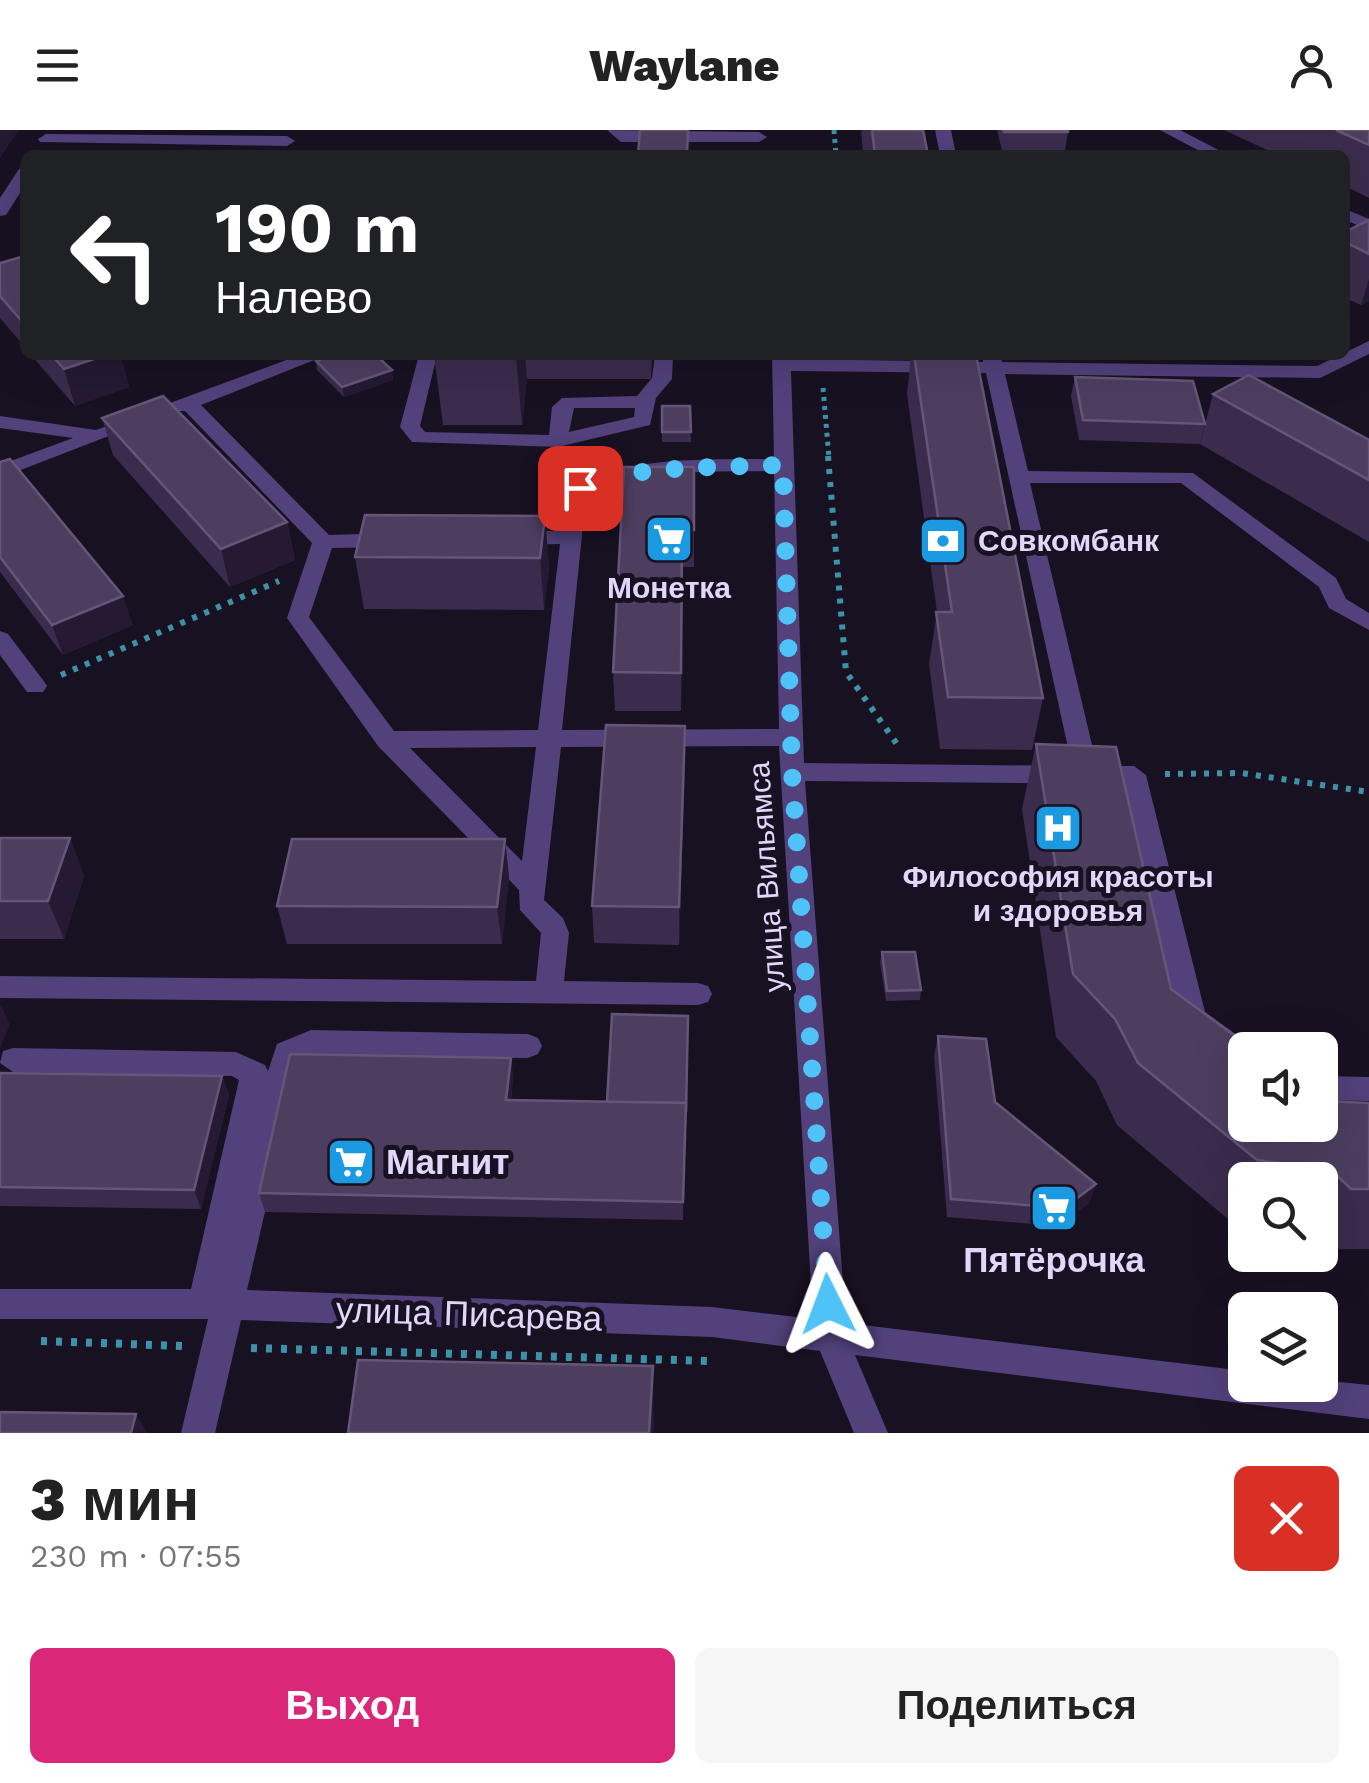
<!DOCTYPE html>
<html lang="ru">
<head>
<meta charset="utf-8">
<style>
	:root { --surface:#fff; --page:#f6f6f6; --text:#222; --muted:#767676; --accent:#db2777 }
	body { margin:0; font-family:"Work Sans",sans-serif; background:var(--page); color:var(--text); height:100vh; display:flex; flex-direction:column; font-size:38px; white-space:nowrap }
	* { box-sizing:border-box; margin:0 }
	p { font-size:32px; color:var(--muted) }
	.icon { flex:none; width:55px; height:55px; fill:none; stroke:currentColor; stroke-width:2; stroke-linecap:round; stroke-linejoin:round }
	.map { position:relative; height:1303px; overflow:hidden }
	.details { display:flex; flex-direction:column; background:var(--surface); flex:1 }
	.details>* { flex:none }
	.banner { position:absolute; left:20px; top:20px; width:1330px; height:210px; border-radius:15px; box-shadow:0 10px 40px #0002; background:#202124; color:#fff; overflow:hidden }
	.tools { position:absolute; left:1228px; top:902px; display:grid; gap:20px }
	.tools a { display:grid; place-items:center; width:110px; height:110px; border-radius:15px; background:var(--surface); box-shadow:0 10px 40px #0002; font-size:50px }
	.pin { position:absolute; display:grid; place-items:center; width:85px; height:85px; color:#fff; margin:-42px; border-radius:20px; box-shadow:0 5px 15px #0006 }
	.me { position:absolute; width:110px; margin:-55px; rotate:357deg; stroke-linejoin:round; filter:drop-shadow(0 0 8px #0008) }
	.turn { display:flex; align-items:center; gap:35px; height:210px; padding:0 30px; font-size:45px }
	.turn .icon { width:130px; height:130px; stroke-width:2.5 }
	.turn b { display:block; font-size:70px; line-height:85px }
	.round { display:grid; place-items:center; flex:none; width:105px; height:105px; border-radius:15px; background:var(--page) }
	.summary { display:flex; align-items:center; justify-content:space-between; height:170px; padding:0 30px }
	h1 { font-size:60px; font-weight:800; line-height:75px }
	.primary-button { display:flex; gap:20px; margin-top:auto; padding:20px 30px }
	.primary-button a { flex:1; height:115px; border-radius:15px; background:var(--accent); color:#fff; font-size:40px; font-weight:800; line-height:115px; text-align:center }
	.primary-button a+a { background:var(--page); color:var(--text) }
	header { display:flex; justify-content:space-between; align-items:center; height:130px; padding:0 30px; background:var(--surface); font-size:45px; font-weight:800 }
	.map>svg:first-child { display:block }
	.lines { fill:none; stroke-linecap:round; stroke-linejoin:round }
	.path-far2 { stroke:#3d92a7; stroke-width:5; stroke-dasharray:4 5; stroke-linecap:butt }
	.path-far1 { stroke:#3d92a7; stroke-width:6; stroke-dasharray:5 8; stroke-linecap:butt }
	.path { stroke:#3d92a7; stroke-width:8; stroke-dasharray:6 9; stroke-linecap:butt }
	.minor { fill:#52417b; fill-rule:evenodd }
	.wall { fill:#3b2c4d }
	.shaded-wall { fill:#251934 }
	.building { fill:#4d3e60; stroke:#655678; stroke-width:2.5 }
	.route { stroke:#4fc3f7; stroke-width:18; stroke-dasharray:0 32.4 }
	.labels { text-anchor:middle; stroke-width:10; stroke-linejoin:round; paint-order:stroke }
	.poi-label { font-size:30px; font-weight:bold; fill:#e4d6fa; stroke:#181122 }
	.street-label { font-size:30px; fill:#e4d6fa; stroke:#181122 }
	.near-poi-label { font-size:35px; font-weight:bold; fill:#e4d6fa; stroke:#181122; text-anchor:start }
	.near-street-label { font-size:35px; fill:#e4d6fa; stroke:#181122 }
</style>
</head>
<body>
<header><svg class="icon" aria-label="menu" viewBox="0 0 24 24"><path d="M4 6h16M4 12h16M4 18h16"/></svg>Waylane<svg class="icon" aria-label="person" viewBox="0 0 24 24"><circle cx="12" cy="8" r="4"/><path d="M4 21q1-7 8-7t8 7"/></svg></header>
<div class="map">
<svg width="1369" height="1303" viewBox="0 0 1369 1303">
	<rect width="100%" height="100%" fill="#181122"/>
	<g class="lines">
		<g class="path-far2">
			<polyline points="834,0 836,25"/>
			<polyline points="823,258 829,328"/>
		</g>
		<g class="path-far1">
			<polyline points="828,326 846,542 899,617"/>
			<polyline points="61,545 279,451"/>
			<polyline points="1165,644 1241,643 1369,662"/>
		</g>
		<g class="path">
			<polyline points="41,1211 184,1216"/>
			<polyline points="251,1218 711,1231"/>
		</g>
		<g class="minor">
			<polygon points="607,0 759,2 767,7 759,12 621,12"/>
			<polygon points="935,0 951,0 956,25 940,25"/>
			<polygon points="1160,0 1180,0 1228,25 1207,25"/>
			<polygon points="46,4 287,6 295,11 287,16 40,12 38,9"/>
			<polygon points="25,37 25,55 6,85 0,86 0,68 19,39"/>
			<polygon points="1345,79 1369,89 1369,100 1345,90"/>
			<path d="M 1369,211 L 1369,224 L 1320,248 L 1005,244 L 1028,341 L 1193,343 L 1336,448 L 1346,469 L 1369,483 L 1369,500 L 1329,478 L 1319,457 L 1181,353 L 1030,353 L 1097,636 L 1134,636 L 1146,645 L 1205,882 L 1255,918 L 1245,920 L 1245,939 L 1182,896 L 1178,888 L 1124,654 L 805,651 L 846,1193 L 1245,1241 L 1245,1255 L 1320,1255 L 1320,1250 L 1369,1255 L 1369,1289 L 855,1225 L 888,1303 L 854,1303 L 820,1221 L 712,1207 L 241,1190 L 215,1303 L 181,1303 L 208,1189 L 0,1189 L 0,1159 L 191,1159 L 239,950 L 232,946 L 13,942 L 0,933 L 3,921 L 13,918 L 236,922 L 265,935 L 268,941 L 277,914 L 311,900 L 528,904 L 538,908 L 542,916 L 538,924 L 528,928 L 313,924 L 300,929 L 247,1160 L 712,1177 L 813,1189 L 779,616 L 561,617 L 544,770 L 563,788 L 569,803 L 564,851 L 698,853 L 708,856 L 712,864 L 708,872 L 698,875 L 0,868 L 0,846 L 536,851 L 541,803 L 520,780 L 519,760 L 378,616 L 287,488 L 312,413 L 185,281 L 170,281 L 170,273 L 300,225 L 327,225 L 201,275 L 329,405 L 393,403 L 404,410 L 393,417 L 332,418 L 309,487 L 394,601 L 538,600 L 560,414 L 513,415 L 502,408 L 513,401 L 562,401 L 569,360 C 617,325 715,330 774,329 L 772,225 L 790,225 L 791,229 L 983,232 L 982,225 L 1000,225 L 1002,232 L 1317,236 ZM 791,241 L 986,243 L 1072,636 L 804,633 ZM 774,341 L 779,599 L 562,600 L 586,366 C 627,337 723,342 774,341 ZM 536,617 L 522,731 L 410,618 Z"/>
			<path d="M 419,225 L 437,225 L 420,296 L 425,302 L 549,305 L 552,277 L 562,268 L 637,266 L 652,248 L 655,225 L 673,225 L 672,249 L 656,268 L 650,295 L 558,317 L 412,312 L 400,297 ZM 574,278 L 635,278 L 634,287 L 569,302 Z"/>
			<polygon points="0,286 96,300 135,286 145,292 0,348 0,335 73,308 0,298"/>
			<polygon points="0,501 8,504 43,550 47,556 43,562 27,562 0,525"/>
			<polygon points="1320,946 1369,947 1369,971 1320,970"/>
		</g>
	</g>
	<g class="wall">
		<polygon points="861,0 923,0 928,25 863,25"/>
		<polygon points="997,0 1068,0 1068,2 1065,20 1002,20"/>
		<polygon points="1224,0 1369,0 1369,68 1345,56 1345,25 1278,25"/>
		<polygon points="1369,90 1369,171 1361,175 1345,168 1345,102"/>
		<polygon points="25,126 25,217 0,188 0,133"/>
		<polygon points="31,225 120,225 129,257 75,276"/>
		<polygon points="434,225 652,225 651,249 527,249 522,295 443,295"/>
		<polygon points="911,225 976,225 1043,568 1032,620 940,619 929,534 937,482 907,264"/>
		<polygon points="316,231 392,240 393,250 344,267 317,240"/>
		<polygon points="1075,247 1205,294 1200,314 1079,310 1071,266"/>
		<polygon points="1213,264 1369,310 1369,412 1200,314"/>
		<polygon points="662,276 690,276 691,312 662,312"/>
		<polygon points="102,288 287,392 295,430 230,457 113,325"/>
		<polygon points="0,332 133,495 63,525 0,442"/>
		<polygon points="694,337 694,437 683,437 681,581 615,581 613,542"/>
		<polygon points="545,386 549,437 544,480 364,479 355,427"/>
		<polygon points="1036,614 1171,859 1324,971 1369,973 1369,1119 1320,1119 1320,1050 1245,1050 1245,1092 1229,1090 1117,995 1096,951 1056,907 1022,679"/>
		<polygon points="685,634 679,815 594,813 592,776"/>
		<polygon points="0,708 70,708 84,746 64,809 0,809"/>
		<polygon points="505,709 509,747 502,814 287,814 277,776"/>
		<polygon points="882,822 921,860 920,870 886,871 880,832"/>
		<polygon points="688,886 683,1090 265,1082 259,1063 511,928 513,948 511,970 607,972"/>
		<polygon points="938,906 995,972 1096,1054 1089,1073 1058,1096 947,1087 934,926"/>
		<polygon points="0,943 222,946 229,965 201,1079 0,1076"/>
	</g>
	<g class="shaded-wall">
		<polygon points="0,0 19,0 0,28"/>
		<polygon points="1369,149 1369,171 1361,175"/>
		<polygon points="106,225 120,225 129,257 75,276 64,239"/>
		<polygon points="516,225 525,225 527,249 522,295"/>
		<polygon points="392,240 393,250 344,267 342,257"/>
		<polygon points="545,386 549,437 544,480 540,428"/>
		<polygon points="287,392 295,430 230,457 221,419"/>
		<polygon points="123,466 133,495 63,525 52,495"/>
		<polygon points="685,596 685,634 679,815 679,777"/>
		<polygon points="70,708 84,746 64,809 48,771"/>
		<polygon points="505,709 509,747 502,814 497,777"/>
		<polygon points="1,875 10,895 0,918 0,877"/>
		<polygon points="511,928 513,948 509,989 506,970"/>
		<polygon points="222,946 229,965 201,1079 194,1060"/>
		<polygon points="1096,1054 1089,1073 1058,1096 1064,1078"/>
		<polygon points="653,1236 654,1303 649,1303"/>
		<polygon points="136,1284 147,1303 131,1303"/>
	</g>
	<g class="building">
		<polygon points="640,0 688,0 687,25 638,25"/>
		<polygon points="872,0 923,0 928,25 875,25"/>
		<polygon points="1003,0 1068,0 1068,2 1004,2"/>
		<polygon points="1336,0 1369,0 1369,15"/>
		<polygon points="1369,90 1369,124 1345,112 1345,102"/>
		<polygon points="25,126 25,195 0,166 0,133"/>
		<polygon points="52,225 106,225 64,239"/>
		<polygon points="332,225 376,225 392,240 342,257 316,231"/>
		<polygon points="914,225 976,225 1043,568 948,567 936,482 952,482"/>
		<polygon points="1249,245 1369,310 1369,350 1213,264"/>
		<polygon points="1075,247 1193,251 1205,294 1083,290"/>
		<polygon points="163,266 287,392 221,419 102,288"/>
		<polygon points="662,276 690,276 691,302 662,302"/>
		<polygon points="10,329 123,466 52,495 0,427 0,332"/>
		<polygon points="624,337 694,337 694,400 682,400 681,543 613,542"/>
		<polygon points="365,385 545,386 540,428 355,427"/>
		<polygon points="606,595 685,596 679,777 592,776"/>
		<polygon points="1036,614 1116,617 1171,859 1254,920 1245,920 1245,995 1320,995 1320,968 1324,971 1369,973 1369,1059 1351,1059 1331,1040 1257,1030 1138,933 1115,889 1073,844"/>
		<polygon points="0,708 70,708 48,771 0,771"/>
		<polygon points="292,709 505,709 497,777 277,776"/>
		<polygon points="882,822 915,822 921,860 887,861"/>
		<polygon points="612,884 688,886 686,982 686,973 607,972"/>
		<polygon points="938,906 986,909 995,972 1096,1054 1064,1078 951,1069"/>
		<polygon points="290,924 511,928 506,970 686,973 683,1072 259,1063"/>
		<polygon points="0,943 222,946 194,1060 0,1057"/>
		<polygon points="358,1230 653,1236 649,1303 348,1303"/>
		<polygon points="0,1282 136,1284 131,1303 0,1303"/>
	</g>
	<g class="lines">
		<path class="route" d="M 580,358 C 620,335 735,337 783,335 L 792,642 L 828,1174"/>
	</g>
	<defs>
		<g id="supermarket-square" transform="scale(2.5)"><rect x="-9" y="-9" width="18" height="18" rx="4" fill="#1b9ae1" stroke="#181122"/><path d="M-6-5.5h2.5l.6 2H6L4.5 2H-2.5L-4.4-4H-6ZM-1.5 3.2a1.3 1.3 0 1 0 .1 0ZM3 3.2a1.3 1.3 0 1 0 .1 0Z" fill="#fff"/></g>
		<g id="bank-square" transform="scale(2.5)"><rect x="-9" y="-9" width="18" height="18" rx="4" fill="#1b9ae1" stroke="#181122"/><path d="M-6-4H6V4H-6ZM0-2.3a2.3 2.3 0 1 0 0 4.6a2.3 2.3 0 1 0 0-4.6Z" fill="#fff"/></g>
		<g id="hospital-square" transform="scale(2.5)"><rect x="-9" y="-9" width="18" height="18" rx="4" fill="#1b9ae1" stroke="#181122"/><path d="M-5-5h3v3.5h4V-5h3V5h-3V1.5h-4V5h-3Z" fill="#fff"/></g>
	</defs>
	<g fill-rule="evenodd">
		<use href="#supermarket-square" x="669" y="409"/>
		<use href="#bank-square" x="943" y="411"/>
		<use href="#hospital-square" x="1058" y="698"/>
		<use href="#supermarket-square" x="351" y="1032"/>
		<use href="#supermarket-square" x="1054" y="1078"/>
	</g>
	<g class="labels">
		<g class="poi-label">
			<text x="978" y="421" text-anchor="start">Совкомбанк</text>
			<text x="669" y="468">Монетка</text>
			<text x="1058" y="757">Философия красоты<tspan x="1058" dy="34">и здоровья</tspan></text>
		</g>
		<g class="street-label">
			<text transform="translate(767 747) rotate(-94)" y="10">улица Вильямса</text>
		</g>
		<g class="near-poi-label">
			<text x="386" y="1044">Магнит</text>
			<text x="1054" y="1142" text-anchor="middle">Пятёрочка</text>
		</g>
		<g class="near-street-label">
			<text transform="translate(469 1184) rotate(2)" y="12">улица Писарева</text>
		</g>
	</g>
</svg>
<div class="tools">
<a><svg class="icon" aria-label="sound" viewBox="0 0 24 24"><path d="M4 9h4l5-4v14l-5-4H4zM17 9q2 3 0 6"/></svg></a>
<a><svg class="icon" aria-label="search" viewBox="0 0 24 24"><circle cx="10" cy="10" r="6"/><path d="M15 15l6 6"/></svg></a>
<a><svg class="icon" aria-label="layers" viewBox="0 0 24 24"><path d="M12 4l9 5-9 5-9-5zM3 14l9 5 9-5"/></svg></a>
</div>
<div class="pin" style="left:580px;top:358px;background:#d93025"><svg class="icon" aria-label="arrive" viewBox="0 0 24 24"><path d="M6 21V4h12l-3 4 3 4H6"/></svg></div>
<svg class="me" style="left:828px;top:1174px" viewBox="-20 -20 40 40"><path d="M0-17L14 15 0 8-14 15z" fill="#4fc3f7" stroke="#fff" stroke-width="4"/></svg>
<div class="banner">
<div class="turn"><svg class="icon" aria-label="left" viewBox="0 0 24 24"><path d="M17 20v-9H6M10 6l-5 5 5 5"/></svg><div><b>190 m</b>Налево</div></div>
</div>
</div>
<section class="details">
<div class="summary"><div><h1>3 мин</h1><p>230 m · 07:55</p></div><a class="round" style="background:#d93025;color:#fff"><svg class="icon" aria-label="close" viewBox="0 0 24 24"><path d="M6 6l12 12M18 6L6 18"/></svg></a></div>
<div class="primary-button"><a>Выход</a><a>Поделиться</a></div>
</section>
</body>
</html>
